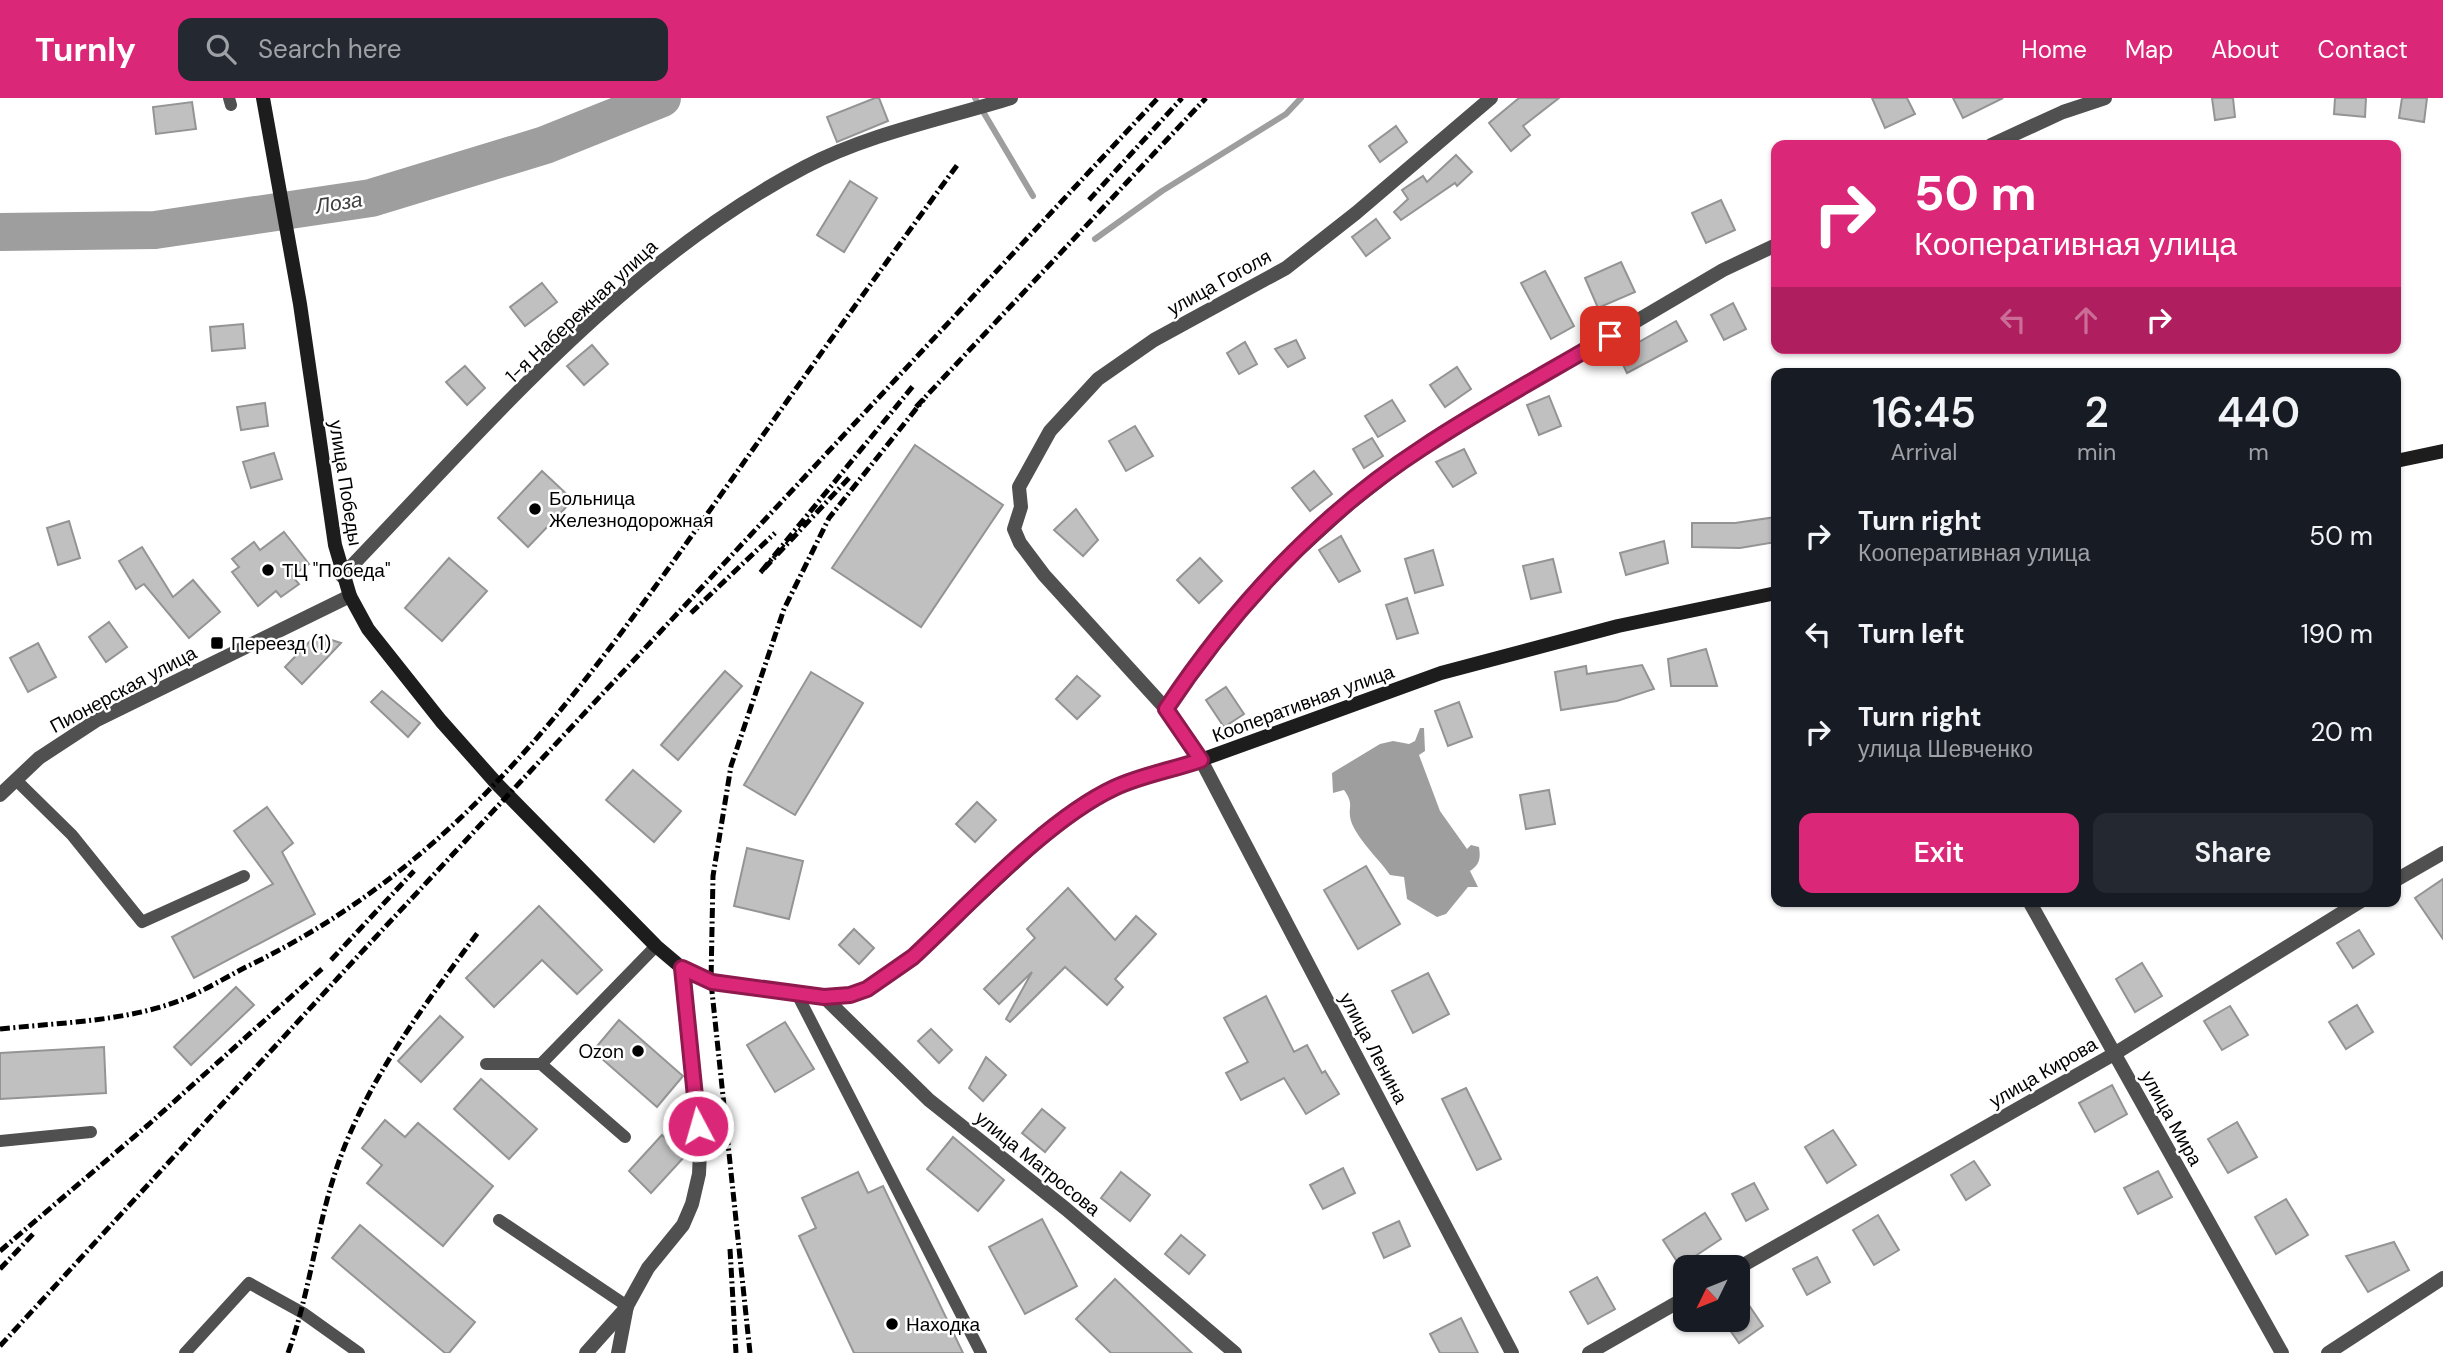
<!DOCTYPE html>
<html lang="en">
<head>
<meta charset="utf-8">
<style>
	:root { --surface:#171b24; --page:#242831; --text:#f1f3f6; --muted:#9ea1a6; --accent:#db2777 }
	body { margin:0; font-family:"DM Sans",sans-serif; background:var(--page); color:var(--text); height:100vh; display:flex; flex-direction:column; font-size:26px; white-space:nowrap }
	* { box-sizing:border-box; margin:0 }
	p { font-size:23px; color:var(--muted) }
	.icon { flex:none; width:38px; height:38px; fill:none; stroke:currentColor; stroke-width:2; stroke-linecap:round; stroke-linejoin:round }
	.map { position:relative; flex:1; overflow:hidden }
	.panel { position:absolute; left:1771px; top:270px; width:630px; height:539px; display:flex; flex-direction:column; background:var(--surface); border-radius:14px; box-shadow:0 2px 5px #0004 }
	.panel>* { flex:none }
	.top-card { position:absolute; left:1771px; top:42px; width:630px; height:214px; border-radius:14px; box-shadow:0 2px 5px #0004; background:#db2777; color:#fff; overflow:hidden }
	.needle { width:46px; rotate:227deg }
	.tools { position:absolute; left:1673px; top:1157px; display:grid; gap:14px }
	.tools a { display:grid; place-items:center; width:77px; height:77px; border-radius:14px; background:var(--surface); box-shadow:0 2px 5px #0004; font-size:35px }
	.pin { position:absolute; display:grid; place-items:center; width:60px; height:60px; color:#fff; margin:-30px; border-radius:14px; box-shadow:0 4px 10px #0006 }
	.me { position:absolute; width:77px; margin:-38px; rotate:354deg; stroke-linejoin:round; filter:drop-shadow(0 0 5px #0008) }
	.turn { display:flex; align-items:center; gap:24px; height:147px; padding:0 28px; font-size:32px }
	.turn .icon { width:91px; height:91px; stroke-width:2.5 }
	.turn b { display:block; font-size:49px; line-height:60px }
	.lanes { display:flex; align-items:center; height:66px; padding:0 28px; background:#0003; justify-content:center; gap:35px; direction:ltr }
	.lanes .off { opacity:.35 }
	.eta { display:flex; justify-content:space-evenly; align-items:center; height:119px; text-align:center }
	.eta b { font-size:42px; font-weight:600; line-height:49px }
	.primary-button { display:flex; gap:14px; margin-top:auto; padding:14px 28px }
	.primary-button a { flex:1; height:80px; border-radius:14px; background:var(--accent); color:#fff; font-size:28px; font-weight:600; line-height:80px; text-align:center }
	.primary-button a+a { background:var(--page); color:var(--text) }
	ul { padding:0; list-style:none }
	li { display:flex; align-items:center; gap:21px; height:98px; padding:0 28px }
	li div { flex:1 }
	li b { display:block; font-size:26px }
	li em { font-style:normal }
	header { display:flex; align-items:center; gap:42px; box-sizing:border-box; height:98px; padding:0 35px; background:var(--accent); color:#fff }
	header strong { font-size:33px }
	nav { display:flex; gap:38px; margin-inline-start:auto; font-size:24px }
	.search { width:490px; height:63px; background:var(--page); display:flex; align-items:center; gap:18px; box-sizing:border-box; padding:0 24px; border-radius:14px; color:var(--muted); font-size:26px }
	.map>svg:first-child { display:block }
	.water { fill:#9e9e9e }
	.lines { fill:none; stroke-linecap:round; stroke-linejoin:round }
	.stream { stroke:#9e9e9e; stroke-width:6 }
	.river { stroke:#9e9e9e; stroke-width:38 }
	.building { fill:#c0c0c0; stroke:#949494; stroke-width:2 }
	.service { stroke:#505050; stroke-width:12 }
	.minor { stroke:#505050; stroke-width:14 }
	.tertiary { stroke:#505050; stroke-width:14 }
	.secondary { stroke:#1d1d1d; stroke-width:14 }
	.rail { stroke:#000; stroke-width:5; stroke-dasharray:10 3.5 2 3.5; stroke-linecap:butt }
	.route-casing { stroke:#8e194d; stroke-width:18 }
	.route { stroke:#db2777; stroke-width:12 }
	.poi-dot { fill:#000; stroke:#fff; stroke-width:2.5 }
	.labels { text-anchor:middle; stroke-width:5; stroke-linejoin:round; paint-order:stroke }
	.street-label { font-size:19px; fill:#000; stroke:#fff }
	.poi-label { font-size:19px; fill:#000; stroke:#fff; text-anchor:start }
	.water-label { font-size:21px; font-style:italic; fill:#3f3f3f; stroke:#fff }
</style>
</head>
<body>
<header>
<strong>Turnly</strong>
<div class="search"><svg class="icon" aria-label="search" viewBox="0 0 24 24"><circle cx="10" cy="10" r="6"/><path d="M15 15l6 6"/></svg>Search here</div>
<nav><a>Home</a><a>Map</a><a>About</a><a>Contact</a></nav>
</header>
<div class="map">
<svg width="2443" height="1255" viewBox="0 0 2443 1255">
	<rect width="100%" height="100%" fill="#fff"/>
	<path class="water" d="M 1420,630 L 1424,630 L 1425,653 L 1419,657 L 1440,713 L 1467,751 L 1471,747 L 1479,749 C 1481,761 1479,767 1470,773 L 1478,789 L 1468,789 L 1446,816 L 1437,819 L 1407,801 L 1404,779 L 1390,777 C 1379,761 1357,741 1351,723 C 1347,709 1355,707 1344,692 L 1333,695 L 1332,675 L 1380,646 L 1393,643 L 1409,646 L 1415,643 Z"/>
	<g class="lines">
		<g class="stream">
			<polyline points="975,0 1033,98"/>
			<polyline points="1095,141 1162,93 1286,16 1301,0"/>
		</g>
		<polyline class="river" points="0,134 155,132 371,100 545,47 662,0"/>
	</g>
	<g class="building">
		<polygon points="875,0 879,0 888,23 837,44 827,19"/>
		<polygon points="1519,0 1559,0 1523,28 1530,37 1511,53 1489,25"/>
		<polygon points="1872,0 1907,0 1915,16 1885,30"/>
		<polygon points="1953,0 2003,0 1963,20"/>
		<polygon points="2212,0 2233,0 2235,19 2215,22"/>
		<polygon points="2335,0 2366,0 2365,19 2334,16"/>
		<polygon points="2402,0 2427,0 2424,24 2399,20"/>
		<polygon points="192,4 196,31 156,36 153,9"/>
		<polygon points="1396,28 1407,44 1380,64 1369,48"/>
		<polygon points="1456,57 1472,74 1457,88 1455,85 1401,122 1394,114 1408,101 1402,92 1423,78 1427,84"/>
		<polygon points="850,83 877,100 844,154 817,137"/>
		<polygon points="1721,102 1735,132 1706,145 1692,115"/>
		<polygon points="1376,121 1390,140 1366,158 1352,139"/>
		<polygon points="1621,164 1635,194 1598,210 1585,180"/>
		<polygon points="1545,173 1574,228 1551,241 1521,185"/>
		<polygon points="542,185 557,204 525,228 510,209"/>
		<polygon points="1733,205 1746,231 1724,242 1711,217"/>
		<polygon points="1676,223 1687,243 1627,275 1618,256"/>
		<polygon points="243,226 245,250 212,253 210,229"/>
		<polygon points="1296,242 1305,260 1288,269 1275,251"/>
		<polygon points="1245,244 1257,266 1239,276 1227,255"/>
		<polygon points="592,247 608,266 584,287 567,268"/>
		<polygon points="465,268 485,290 467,307 446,284"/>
		<polygon points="1457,269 1471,291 1445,309 1430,287"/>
		<polygon points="1549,298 1561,328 1539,337 1527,307"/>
		<polygon points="1392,302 1405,323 1378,339 1365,318"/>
		<polygon points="265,305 268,328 241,332 237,309"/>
		<polygon points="1135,328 1153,358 1126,373 1109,343"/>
		<polygon points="1372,340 1383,358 1364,370 1353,351"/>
		<polygon points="915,347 1003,407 921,529 832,470"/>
		<polygon points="1464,351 1476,375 1453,389 1436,364"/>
		<polygon points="274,355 282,381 251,390 243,364"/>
		<polygon points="542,373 573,402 528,449 498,420"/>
		<polygon points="1314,373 1332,396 1310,413 1292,390"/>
		<polygon points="1076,411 1098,442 1083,458 1054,432"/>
		<polygon points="1776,419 1776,444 1740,450 1692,449 1692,425 1735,425"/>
		<polygon points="69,423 80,460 58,467 47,430"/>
		<polygon points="284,434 309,466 292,478 299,486 281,499 276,493 258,508 232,474 239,469 232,461 254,444 260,452"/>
		<polygon points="1341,438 1360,473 1339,484 1319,452"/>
		<polygon points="1664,443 1668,465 1626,477 1620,455"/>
		<polygon points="142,449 173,499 193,482 220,514 189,540 144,486 136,491 119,463"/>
		<polygon points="1433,452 1443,487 1415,495 1405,461"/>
		<polygon points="449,460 487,493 442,543 405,510"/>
		<polygon points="1200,460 1222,483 1199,505 1177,482"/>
		<polygon points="1553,461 1561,494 1531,501 1523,468"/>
		<polygon points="1407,500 1418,535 1397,541 1386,507"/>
		<polygon points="109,524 127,549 106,564 89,539"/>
		<polygon points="316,537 341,545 302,586 285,569"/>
		<polygon points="38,545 56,579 28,594 10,560"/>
		<polygon points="1706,551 1717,588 1671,588 1668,561"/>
		<polygon points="1642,567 1654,591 1617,603 1561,612 1555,574 1586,568 1587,576"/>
		<polygon points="725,573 742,588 678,662 661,647"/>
		<polygon points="811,574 863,605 795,717 744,687"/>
		<polygon points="1077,578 1100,598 1077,621 1056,601"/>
		<polygon points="1226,589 1244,616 1224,629 1206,602"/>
		<polygon points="382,593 420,625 408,639 371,604"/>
		<polygon points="1459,604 1472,639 1448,648 1435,613"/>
		<polygon points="633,672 681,713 654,744 606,702"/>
		<polygon points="1549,692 1555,726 1526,731 1520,697"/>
		<polygon points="977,704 996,722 975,744 956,726"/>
		<polygon points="267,709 293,745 282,754 315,816 194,880 172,839 273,786 234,733"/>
		<polygon points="747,750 803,763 789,821 734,808"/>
		<polygon points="1366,768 1400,826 1358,851 1324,792"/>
		<polygon points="2443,781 2443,841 2415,800"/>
		<polygon points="1068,790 1115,842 1136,818 1156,836 1115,881 1123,889 1107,907 1065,869 1010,924 1006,921 1032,874 999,906 984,891 1035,840 1027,831"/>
		<polygon points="539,808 602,872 577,896 542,862 494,909 466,880"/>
		<polygon points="854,831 874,850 859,866 839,847"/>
		<polygon points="2359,832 2374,856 2353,870 2337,845"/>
		<polygon points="2142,865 2162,898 2135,914 2116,881"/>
		<polygon points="1428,875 1449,916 1413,935 1392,893"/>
		<polygon points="236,889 254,907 191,967 174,949"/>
		<polygon points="1266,898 1294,954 1307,947 1322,975 1325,973 1339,996 1306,1016 1284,980 1241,1002 1226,975 1248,964 1224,920"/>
		<polygon points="2357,907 2373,934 2346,951 2329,924"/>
		<polygon points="2230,908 2248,937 2222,952 2204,923"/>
		<polygon points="440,918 463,939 421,984 398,963"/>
		<polygon points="619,922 683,978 657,1009 593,953"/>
		<polygon points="785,924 814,971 775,994 747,947"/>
		<polygon points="931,931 952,952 939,965 918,943"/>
		<polygon points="104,949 106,995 0,1001 0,955"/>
		<polygon points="986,959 1006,977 983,1003 969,990"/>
		<polygon points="481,981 537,1031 509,1061 454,1011"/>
		<polygon points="2112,987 2127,1016 2095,1034 2079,1005"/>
		<polygon points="1466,990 1501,1061 1477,1072 1442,1001"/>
		<polygon points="1042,1011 1065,1030 1045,1054 1022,1035"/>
		<polygon points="385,1022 405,1039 418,1025 493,1088 443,1148 367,1085 382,1067 362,1050"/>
		<polygon points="2237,1024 2257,1059 2228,1075 2208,1041"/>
		<polygon points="1833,1032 1856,1067 1827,1085 1805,1049"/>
		<polygon points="662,1037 685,1058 651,1095 629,1073"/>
		<polygon points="953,1039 1004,1082 978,1113 927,1071"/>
		<polygon points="1974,1063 1990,1087 1966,1102 1951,1077"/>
		<polygon points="1343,1070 1355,1095 1323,1111 1310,1087"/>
		<polygon points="2158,1073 2172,1099 2138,1116 2124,1090"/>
		<polygon points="858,1074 868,1095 883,1088 963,1255 854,1255 799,1138 816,1130 802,1100"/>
		<polygon points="1121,1074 1150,1097 1130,1123 1101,1100"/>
		<polygon points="1754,1085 1768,1111 1746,1123 1732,1096"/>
		<polygon points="2286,1101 2308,1137 2276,1156 2255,1119"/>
		<polygon points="1705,1115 1721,1141 1680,1168 1663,1142"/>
		<polygon points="1878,1117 1899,1152 1874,1167 1853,1132"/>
		<polygon points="1042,1121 1077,1188 1025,1216 989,1149"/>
		<polygon points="1399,1123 1410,1148 1384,1160 1373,1135"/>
		<polygon points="360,1127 475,1224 449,1255 445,1255 332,1160"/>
		<polygon points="1181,1137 1205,1157 1189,1176 1165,1156"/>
		<polygon points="2394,1144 2409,1172 2368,1194 2346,1158"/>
		<polygon points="1817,1159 1830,1184 1807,1197 1793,1171"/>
		<polygon points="1597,1179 1615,1211 1588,1226 1570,1194"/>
		<polygon points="1115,1181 1192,1255 1111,1255 1076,1221"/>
		<polygon points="1738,1191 1763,1228 1739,1245 1723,1222 1738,1222"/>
		<polygon points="1461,1220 1478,1255 1440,1255 1430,1236"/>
	</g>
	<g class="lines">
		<g class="service">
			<polyline points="229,0 231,7"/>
			<polyline points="16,682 72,737 142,824 244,778"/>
			<polyline points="797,896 981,1255"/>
			<polyline points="486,966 541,966 625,1039"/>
			<polyline points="541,966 656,848"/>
			<polyline points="0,1043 91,1034"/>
			<polyline points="499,1122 627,1208"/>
			<polyline points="185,1255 249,1185 303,1215 359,1255"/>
		</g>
		<g class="minor">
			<polyline points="1991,47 2063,14 2105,0"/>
			<path d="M 342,478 C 482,333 623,164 805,69 C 868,36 943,21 1011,0"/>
			<polyline points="1166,611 1190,575 1271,477 1349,406 1421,350 1723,172 1776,147"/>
			<polyline points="1201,662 1166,611 1044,477 1020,445 1014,431 1021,409 1019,389 1050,333 1098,281 1154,242 1286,170 1356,115 1491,0"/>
			<polyline points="2396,782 2443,755"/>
			<polyline points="824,899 929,1002 1066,1111 1235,1255"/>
			<polyline points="1738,1170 2114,956 2361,803"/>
			<polyline points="586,1255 627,1209"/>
			<polyline points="618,1255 627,1208 648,1170 683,1127 692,1106 699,1076 700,1054 682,870"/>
			<polyline points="1589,1255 1685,1200"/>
			<polyline points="2328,1255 2443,1180"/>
		</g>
		<g class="tertiary">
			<polyline points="1201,662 1512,1255"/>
			<polyline points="0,697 39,660 97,622 350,498"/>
			<polyline points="2029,803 2282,1255"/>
		</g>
		<g class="secondary">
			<polyline points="263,0 300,206 335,447 350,498 368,531 441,623 497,686 656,848 682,870 711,884 824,899 850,897 867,891 913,859 1052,730 1116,688 1187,667 1441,575 1618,528 1776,495"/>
			<polyline points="2396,363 2443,353"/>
		</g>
		<g class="rail">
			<polyline points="1089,102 1182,0"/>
			<polyline points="916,309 1206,0"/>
			<polyline points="849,380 760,475 913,288"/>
			<polyline points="691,515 775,435"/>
			<polyline points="331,862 414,773"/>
			<path d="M 0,931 C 55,925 114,924 167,907 C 194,899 221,882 246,869 C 470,761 590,580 730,384 C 805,277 881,171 958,66"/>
			<polyline points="730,1151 736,1255"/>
			<polyline points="0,1153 148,1027 323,870"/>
			<polyline points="0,1171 34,1135"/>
			<polyline points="0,1248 358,858 1158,0"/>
			<path d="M 288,1255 C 310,1195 316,1130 337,1069 C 367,981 424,908 479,833"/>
			<polyline points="750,1255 711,884 713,778 731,668 784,511 829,420 924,301"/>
		</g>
	</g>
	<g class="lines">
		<g class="route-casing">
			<path id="route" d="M 698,1028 L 682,870 L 712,884 L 824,899 L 850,897 L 867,891 L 913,859 C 970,806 1046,722 1114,690 C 1141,677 1173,672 1201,662 L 1166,611 C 1233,510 1320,416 1422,350 C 1482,310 1547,275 1610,238"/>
		</g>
		<use href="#route" class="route"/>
	</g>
	<g class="poi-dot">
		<circle cx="535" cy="411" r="7"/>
		<circle cx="268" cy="472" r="7"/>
		<rect x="210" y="538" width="14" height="14" rx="3.5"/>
		<circle cx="638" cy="953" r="7"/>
		<circle cx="892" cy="1226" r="7"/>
	</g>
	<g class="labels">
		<g class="street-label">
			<text transform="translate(1219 184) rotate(-29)" y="7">улица Гоголя</text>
			<text transform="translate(581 213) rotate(-43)" y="7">1-я Набережная улица</text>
			<text transform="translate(346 385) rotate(81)" y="7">улица Победы</text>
			<text transform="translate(123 591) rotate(-28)" y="7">Пионерская улица</text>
			<text transform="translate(1303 605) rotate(-20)" y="7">Кооперативная улица</text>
			<text transform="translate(1374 950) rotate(62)" y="7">улица Ленина</text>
			<text transform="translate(2043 974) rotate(-30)" y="7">улица Кирова</text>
			<text transform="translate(2172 1020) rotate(61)" y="7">улица Мира</text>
			<text transform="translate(1038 1065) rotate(39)" y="7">улица Матросова</text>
		</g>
		<g class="poi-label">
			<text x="549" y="407">Больница<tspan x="549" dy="22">Железнодорожная</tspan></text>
			<text x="282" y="479">ТЦ "Победа"</text>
			<text x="231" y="552">Переезд (1)</text>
			<text x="624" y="960" text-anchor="end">Ozon</text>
			<text x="906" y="1233">Находка</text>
		</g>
		<g class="water-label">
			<text transform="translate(339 105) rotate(-9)" y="7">Лоза</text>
		</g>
	</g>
</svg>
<div class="tools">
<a><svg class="needle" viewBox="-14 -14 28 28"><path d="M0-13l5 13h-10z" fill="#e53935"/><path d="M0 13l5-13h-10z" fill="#9ea1a6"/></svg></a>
</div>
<div class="pin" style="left:1610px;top:238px;background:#d93025"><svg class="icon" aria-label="arrive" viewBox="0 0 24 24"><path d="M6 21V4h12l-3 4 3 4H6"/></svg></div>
<svg class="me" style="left:698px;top:1028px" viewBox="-20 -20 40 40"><circle r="17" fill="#db2777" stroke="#fff" stroke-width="3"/><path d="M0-11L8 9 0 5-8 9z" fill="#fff"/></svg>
<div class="top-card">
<div class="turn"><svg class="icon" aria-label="right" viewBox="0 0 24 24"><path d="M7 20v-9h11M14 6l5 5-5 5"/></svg><div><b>50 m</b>Кооперативная улица</div></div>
<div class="lanes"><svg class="icon off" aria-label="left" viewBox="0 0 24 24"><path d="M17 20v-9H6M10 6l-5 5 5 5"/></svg><svg class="icon off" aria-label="ahead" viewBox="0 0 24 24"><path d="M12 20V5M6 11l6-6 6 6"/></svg><svg class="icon" aria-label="right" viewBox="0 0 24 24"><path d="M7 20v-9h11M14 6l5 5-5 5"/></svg></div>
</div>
<section class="panel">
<div class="eta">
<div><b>16:45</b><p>Arrival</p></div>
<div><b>2</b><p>min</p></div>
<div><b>440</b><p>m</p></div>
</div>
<ul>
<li><svg class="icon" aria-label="right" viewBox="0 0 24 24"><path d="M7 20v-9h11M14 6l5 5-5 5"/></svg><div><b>Turn right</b><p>Кооперативная улица</p></div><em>50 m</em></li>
<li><svg class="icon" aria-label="left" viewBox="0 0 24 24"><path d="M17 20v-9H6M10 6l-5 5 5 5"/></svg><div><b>Turn left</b></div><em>190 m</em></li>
<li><svg class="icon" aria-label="right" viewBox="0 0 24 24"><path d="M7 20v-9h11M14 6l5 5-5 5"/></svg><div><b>Turn right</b><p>улица Шевченко</p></div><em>20 m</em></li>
</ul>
<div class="primary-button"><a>Exit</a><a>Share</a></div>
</section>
</div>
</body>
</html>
